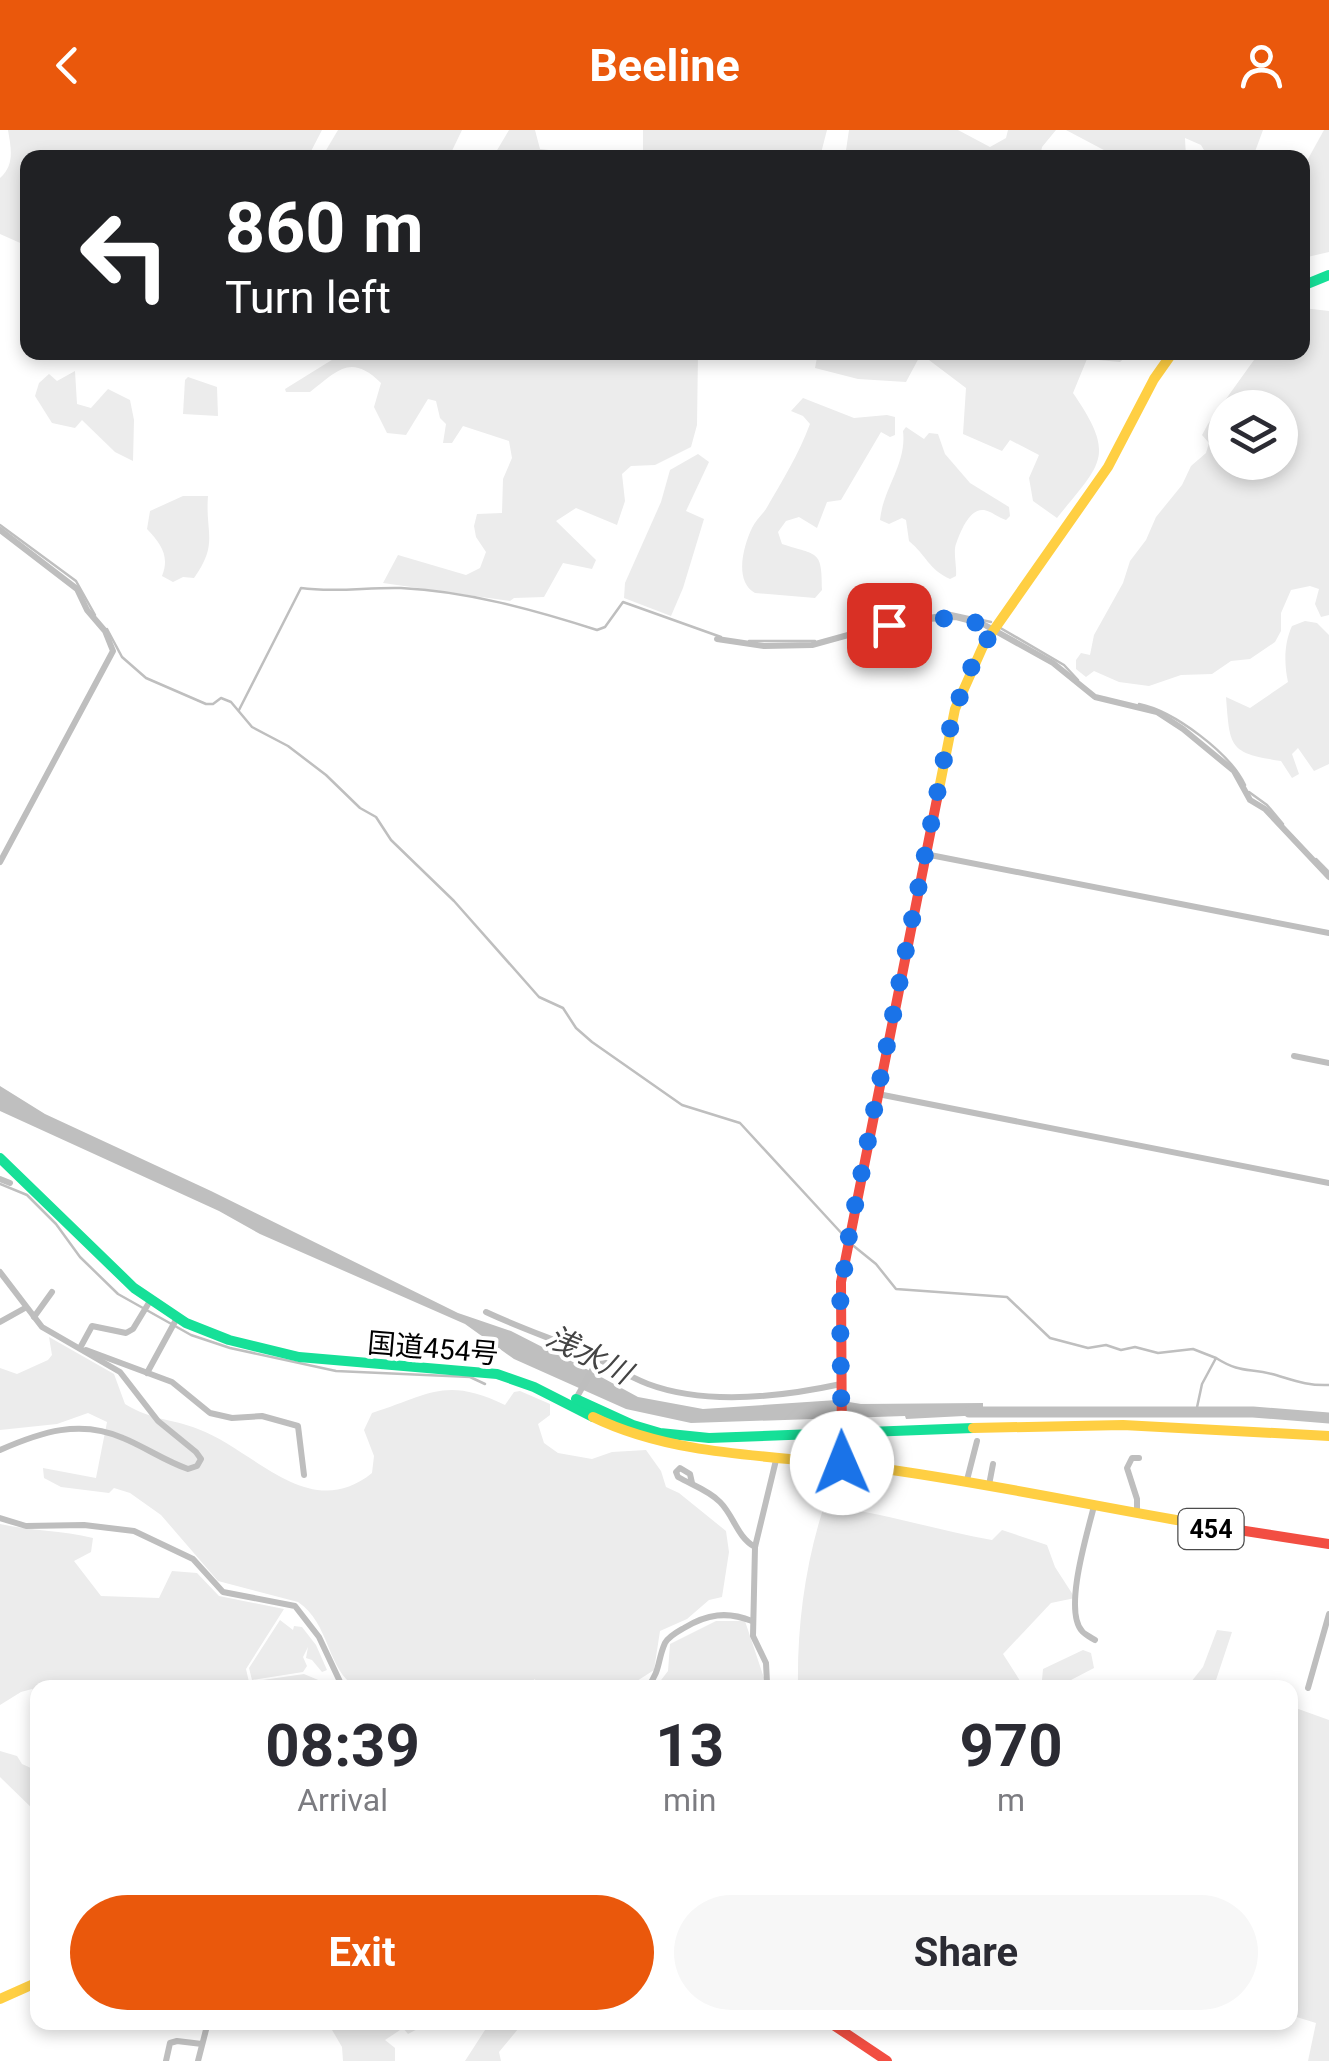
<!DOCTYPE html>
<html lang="en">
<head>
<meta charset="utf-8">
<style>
	:root { --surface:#fff; --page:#f7f7f7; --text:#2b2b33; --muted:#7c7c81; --accent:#ea580c }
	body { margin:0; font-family:Roboto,"Noto Sans JP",sans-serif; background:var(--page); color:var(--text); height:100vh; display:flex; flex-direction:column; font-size:38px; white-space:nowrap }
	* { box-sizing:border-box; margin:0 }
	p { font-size:32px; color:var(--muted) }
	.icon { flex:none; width:55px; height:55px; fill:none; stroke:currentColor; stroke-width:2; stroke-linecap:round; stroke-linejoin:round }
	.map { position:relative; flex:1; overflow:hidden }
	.details { position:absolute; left:30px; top:1550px; width:1268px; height:350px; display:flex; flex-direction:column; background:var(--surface); border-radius:20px; box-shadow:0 5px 15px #0003 }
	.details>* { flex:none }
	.top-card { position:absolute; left:20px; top:20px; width:1290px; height:210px; border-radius:20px; box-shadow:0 5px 15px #0003; background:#202124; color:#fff; overflow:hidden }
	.controls { position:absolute; left:1208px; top:260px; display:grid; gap:20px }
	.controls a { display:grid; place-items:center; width:90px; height:90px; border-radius:50%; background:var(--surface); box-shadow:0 5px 15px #0003; font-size:50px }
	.pin { position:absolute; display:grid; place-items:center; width:85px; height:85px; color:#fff; margin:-42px; border-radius:20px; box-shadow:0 5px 15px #0006 }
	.me { position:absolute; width:110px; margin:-55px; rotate:359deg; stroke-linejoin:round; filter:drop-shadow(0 0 8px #0008) }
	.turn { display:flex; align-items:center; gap:35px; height:210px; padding:0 40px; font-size:45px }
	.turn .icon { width:130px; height:130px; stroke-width:2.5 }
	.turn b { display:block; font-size:70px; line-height:85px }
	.eta { display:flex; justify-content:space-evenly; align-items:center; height:170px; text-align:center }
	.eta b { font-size:60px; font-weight:700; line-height:70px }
	.button { display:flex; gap:20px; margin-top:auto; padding:20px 40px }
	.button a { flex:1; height:115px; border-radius:60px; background:var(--accent); color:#fff; font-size:40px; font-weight:700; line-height:115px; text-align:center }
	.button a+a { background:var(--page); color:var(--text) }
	header { display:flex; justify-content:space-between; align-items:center; height:130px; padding:0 40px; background:var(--accent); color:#fff; font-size:45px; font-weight:700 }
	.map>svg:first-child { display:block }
	.green { fill:#ececec; fill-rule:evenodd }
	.water { fill:#bfbfbf }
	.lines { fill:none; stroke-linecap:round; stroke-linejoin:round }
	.stream { stroke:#bfbfbf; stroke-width:2.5 }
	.river { stroke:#bfbfbf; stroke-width:11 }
	.street { stroke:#bebebe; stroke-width:6 }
	.fast { stroke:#16e098; stroke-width:10 }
	.slow { stroke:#ffcf43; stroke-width:10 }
	.jam { stroke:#f24e42; stroke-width:10 }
	.route { stroke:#1a73e8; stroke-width:18; stroke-dasharray:0 32.4 }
	.labels { text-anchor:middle; stroke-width:8; stroke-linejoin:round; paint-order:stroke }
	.shield { fill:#fff; stroke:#4c4c4c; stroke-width:2.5 }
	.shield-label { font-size:25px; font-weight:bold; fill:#000 }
	.street-label { font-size:28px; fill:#000; stroke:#fff }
	.water-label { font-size:30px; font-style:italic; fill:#444; stroke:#fff }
</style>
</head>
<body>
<header><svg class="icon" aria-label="back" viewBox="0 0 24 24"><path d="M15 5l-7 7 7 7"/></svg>Beeline<svg class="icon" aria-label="person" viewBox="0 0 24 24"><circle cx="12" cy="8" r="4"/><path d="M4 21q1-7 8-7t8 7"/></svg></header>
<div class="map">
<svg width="1329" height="1931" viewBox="0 0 1329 1931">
	<rect width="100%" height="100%" fill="#fff"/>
	<g class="green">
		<path d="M 8,0 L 322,0 L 308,27 L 28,28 L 27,116 L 0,104 L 0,48 C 15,35 11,18 8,0 Z"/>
		<polygon points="338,0 462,0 449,27 322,27"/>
		<polygon points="509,0 535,0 540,19 576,23 579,27 493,27"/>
		<polygon points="643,0 827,0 820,27 638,27 643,20"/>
		<polygon points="849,0 958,0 990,17 1006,8 1008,0 1056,0 1042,17 1040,27 845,27"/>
		<polygon points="1066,0 1263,0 1253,27 1208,27 1201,15 1185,8 1186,27 1117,27"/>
		<polygon points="1324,0 1329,0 1329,122 1303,128 1303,38"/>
		<path d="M 1303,178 L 1329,181 L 1329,485 L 1321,487 L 1315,474 L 1319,459 L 1310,456 L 1291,460 L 1281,483 L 1281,501 L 1275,512 L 1250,529 L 1231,531 L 1212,544 L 1181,545 L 1149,556 L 1119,552 L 1094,541 L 1086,547 L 1076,539 L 1076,530 L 1081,523 L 1090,525 L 1094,505 L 1123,453 L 1130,431 L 1146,410 L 1156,387 L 1182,355 L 1191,336 L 1206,323 L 1209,313 L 1202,305 L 1208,294 L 1259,223 L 1302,222 ZM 1225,278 L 1280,278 L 1280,332 L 1225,332 Z"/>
		<path d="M 818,222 L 1130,222 L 1130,223 L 1120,232 L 1087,229 L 1073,263 C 1117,327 1101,333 1057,388 L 1033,371 L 1029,348 L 1039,325 L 1010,310 L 1002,321 L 963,304 L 966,258 L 921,224 L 906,252 L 858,249 L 815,238 Z"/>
		<path d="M 343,223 L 698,223 L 697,295 L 691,317 L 655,335 L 631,336 L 622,344 L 625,371 L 617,395 L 576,378 L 556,391 L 596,430 L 592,439 L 563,433 L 544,467 L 514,468 L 510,471 L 383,453 L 398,425 L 466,445 L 480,438 L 486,422 L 476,407 L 474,396 L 477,384 L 502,383 L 503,349 L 512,328 L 509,311 L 463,296 L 452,313 L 443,313 L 446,294 L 440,288 L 436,271 L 428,269 L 406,305 L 387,303 L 374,277 L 381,253 C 350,223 338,241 310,262 L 286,262 L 285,259 Z"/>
		<polygon points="75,241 77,274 91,278 108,259 130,270 134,290 133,331 115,322 82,290 75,298 52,293 35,266 39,253 49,244 57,251"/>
		<polygon points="188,247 217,257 218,286 183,284 185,250"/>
		<path d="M 803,268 L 854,288 L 887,285 L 895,287 L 895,305 L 890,307 L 881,302 L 841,370 L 827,372 L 817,398 L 799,387 L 786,391 L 778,402 L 782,414 C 818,426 822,419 822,460 L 815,468 L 755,463 C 734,451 743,417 752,398 C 755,391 762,385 766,379 C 782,351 799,324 810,294 L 803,286 L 791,281 Z"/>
		<path d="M 906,297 L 924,309 L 929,303 L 938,304 L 945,324 L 970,353 L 1009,377 L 1010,386 L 1006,390 C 999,388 991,381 984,380 C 969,378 960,403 956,414 C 953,422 957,437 956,446 L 950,449 C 929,440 926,425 909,411 L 906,390 L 902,388 L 889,394 L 880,390 C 883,358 907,334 903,301 Z"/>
		<polygon points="698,324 709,332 686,381 704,389 683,458 671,486 624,468 625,453 661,372 670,340"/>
		<path d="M 183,366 L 208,366 C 205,403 219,413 194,448 L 183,447 L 173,452 L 162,446 C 170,426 161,414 147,399 L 150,381 Z"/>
		<path d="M 1305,491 L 1317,493 L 1329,505 L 1329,634 L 1314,641 L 1298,618 L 1292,624 L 1299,644 L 1292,648 L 1281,631 C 1229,623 1230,618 1226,567 L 1250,578 L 1288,552 C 1284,534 1284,513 1292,496 Z"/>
		<path d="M 49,1207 L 114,1244 L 125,1274 C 153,1291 170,1288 198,1299 C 255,1320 309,1394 372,1343 L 374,1326 L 364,1300 L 372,1283 C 429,1265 445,1246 505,1275 L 514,1262 L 520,1261 L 550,1274 L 550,1285 L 538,1294 L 544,1313 L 558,1323 L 592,1329 L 612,1322 L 646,1320 L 661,1341 L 666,1357 L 679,1363 L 726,1401 L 729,1422 L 722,1467 L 709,1470 L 687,1489 L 660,1501 L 654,1540 L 637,1551 L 637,1557 L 536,1557 L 535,1549 L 523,1558 L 356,1557 C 327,1540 330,1493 298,1472 L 218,1451 L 161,1385 L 130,1363 L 114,1358 L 109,1363 L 61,1357 L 44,1348 L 43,1338 L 96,1348 L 107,1292 L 88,1283 L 57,1294 L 0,1300 L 0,1238 L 17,1244 L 48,1230 L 52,1225 Z"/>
		<path d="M 824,1376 C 882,1382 935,1400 992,1410 L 1002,1400 L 1047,1415 L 1055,1437 L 1075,1468 L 1051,1473 L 1003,1524 L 1024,1557 L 798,1558 C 797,1496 805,1435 824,1376 Z"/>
		<path d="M 0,1394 C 31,1401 62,1400 93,1408 L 91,1422 L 74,1431 L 101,1466 L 159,1468 L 172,1441 L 197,1443 L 219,1466 L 284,1479 L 246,1539 L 249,1552 L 304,1544 L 335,1557 L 38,1558 L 37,1563 L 32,1559 L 21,1562 L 0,1575 Z"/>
		<polygon points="280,1490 293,1500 294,1496 302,1497 316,1515 327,1540 322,1542 312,1530 306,1528 308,1517 303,1527 307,1536 303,1542 252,1550 249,1538"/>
		<polygon points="716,1491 745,1491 767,1557 655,1558 668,1541 670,1514"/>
		<polygon points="1217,1500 1232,1502 1216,1550 1228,1557 1187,1557 1203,1537"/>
		<polygon points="1083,1520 1091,1523 1094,1538 1071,1550 1074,1557 1029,1557 1042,1550 1043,1539"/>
		<polygon points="1290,1576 1329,1590 1329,1931 1308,1931 1316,1893 1290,1885"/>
		<polygon points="0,1621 17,1626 22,1634 33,1639 32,1649 37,1654 37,1683 0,1647"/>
		<polygon points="501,1892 523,1893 499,1922 501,1931 465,1931 485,1900 496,1899"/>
		<polygon points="328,1893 429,1893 408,1904 403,1898 385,1910 395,1918 395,1931 343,1931 342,1917"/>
	</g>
	<polygon class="water" points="0,956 45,984 211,1061 458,1183 511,1201 556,1224 565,1218 568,1229 638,1267 703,1279 837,1270 861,1274 983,1273 983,1285 906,1289 905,1286 691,1293 626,1279 514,1229 465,1194 260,1104 219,1081 0,981"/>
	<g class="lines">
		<g class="stream">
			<polyline points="0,395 76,451 95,485"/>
			<polyline points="910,489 950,483 991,492"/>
			<polyline points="997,496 1064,535 1078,550"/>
			<polyline points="861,498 897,491"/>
			<polyline points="107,499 122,527 146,548 206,574 213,574 221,568 231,572 252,597 288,616 326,645 360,678 376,687 391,710 454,771 539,867 563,878 576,898 592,912 682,975 740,993 845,1107"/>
			<polyline points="749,511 815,511"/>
			<path d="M 1139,574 C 1174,581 1230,623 1245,655"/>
			<path d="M 239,580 L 301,458 C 335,463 367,457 401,458 C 466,461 535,480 597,500 L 605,497 L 623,472 L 721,507"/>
			<polyline points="1249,662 1267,675 1283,694"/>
			<polyline points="1316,729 1329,742"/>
			<polyline points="0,1054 27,1065 56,1094 80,1127 118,1164 191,1205 230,1218 336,1241 470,1247 485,1254"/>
			<polyline points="850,1113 876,1134 896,1159 1007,1167 1050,1208 1088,1218 1106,1215 1121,1220 1135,1217 1158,1223 1193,1219 1216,1228"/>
			<path d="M 1196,1282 L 1202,1254 L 1216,1228 C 1240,1243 1247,1238 1272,1244 C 1293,1250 1307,1256 1329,1255"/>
		</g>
		<polyline class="river" points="969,1282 1253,1282 1329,1288"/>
		<g class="street">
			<polyline points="0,400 77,459 87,480 105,501 113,521 0,732"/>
			<polyline points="717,509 764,516 812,515 877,497 928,489 956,487 983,494 1053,533 1095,567 1157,582 1183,599 1234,641 1250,670 1265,679 1329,747"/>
			<polyline points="925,724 1329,803"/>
			<polyline points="1294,926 1329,933"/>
			<polyline points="878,964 1329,1053"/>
			<polyline points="0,1049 10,1053"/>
			<path d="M 0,1142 L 42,1197 L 120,1242 L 158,1291 L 196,1322 L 201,1329 L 197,1336 L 188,1339 C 165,1331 145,1317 123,1308 C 80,1289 41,1302 0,1320"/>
			<path d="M 486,1182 C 518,1197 553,1209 586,1223 C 607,1232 626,1246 648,1254 C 707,1276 781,1267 841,1254"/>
			<polyline points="34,1187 52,1162"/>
			<polyline points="0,1192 25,1178"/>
			<polyline points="80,1218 92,1196 126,1203 133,1199 150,1171"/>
			<polyline points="86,1220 172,1252 210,1283 232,1288 262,1286 298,1296 304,1345"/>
			<polyline points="147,1243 177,1188"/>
			<polyline points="578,1265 599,1228"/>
			<polyline points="967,1350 977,1311"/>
			<path d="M 692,1353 L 690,1344 L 680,1338 L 676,1342 L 678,1347 C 692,1355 708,1360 720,1372 C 734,1386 737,1407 755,1417"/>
			<polyline points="989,1355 993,1334"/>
			<path d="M 1094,1376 C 1088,1401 1063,1480 1082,1501 C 1083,1503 1093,1509 1095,1510"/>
			<polyline points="1137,1382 1137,1369 1127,1338 1132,1328 1139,1328"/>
			<polyline points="0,1388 26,1396 84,1395 134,1401 193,1429 223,1462 295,1476 319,1507 343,1558"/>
			<polyline points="767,1553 766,1533 753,1506 755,1417 777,1326"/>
			<path d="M 647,1558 C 661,1540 657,1531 665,1513 C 669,1506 677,1502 684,1498 C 707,1484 727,1481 752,1491"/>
			<polyline points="1308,1558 1329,1484"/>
			<polyline points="166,1931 170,1913 177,1911 202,1914"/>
			<polyline points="198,1931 208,1892"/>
		</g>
		<g class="fast">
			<polyline points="1302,156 1329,145"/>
			<polyline points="0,1028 134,1158 186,1193 229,1210 299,1227 497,1244 534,1257 593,1287"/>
			<polyline points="576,1269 633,1295 660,1303 709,1308 973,1298"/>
		</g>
		<g class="slow">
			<polyline points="937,669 955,579 984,514 1108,337 1154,249 1173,222"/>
			<path d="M 593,1287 C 677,1328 779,1325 870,1337 C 979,1351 1086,1375 1194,1393"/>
			<polyline points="973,1298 1123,1295 1329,1306"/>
			<polyline points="0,1869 38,1852"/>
		</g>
		<g class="jam">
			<polyline points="842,1333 841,1152 937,669"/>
			<polyline points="1194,1393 1329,1414"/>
			<polyline points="829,1892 887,1931"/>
		</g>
	</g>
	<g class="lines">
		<polyline class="route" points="842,1333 840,1174 847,1116 951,594 967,545 994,498 956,487 889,495"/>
	</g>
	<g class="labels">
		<rect class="shield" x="1178.5" y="1379" width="65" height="40" rx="8"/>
		<g class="shield-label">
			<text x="1211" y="1408">454</text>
		</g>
		<g class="street-label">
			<text transform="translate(433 1218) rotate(5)" y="10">国道454号</text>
		</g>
		<g class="water-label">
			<text transform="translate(589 1225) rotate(27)" y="10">浅水川</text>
		</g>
	</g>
</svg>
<div class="controls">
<a><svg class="icon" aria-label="layers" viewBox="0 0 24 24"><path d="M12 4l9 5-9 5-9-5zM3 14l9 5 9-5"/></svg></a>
</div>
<div class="pin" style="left:889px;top:495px;background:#d93025"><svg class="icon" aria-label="arrive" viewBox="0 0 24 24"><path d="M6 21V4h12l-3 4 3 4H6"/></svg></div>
<svg class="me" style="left:842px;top:1333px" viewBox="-20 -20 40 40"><circle r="19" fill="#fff"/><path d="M0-13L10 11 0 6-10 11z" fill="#1a73e8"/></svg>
<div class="top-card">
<div class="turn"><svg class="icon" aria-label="left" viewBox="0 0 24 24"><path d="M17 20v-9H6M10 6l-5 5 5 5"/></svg><div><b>860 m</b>Turn left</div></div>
</div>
<section class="details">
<div class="eta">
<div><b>08:39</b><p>Arrival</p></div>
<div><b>13</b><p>min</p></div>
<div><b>970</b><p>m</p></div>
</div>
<div class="button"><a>Exit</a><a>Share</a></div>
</section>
</div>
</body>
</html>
